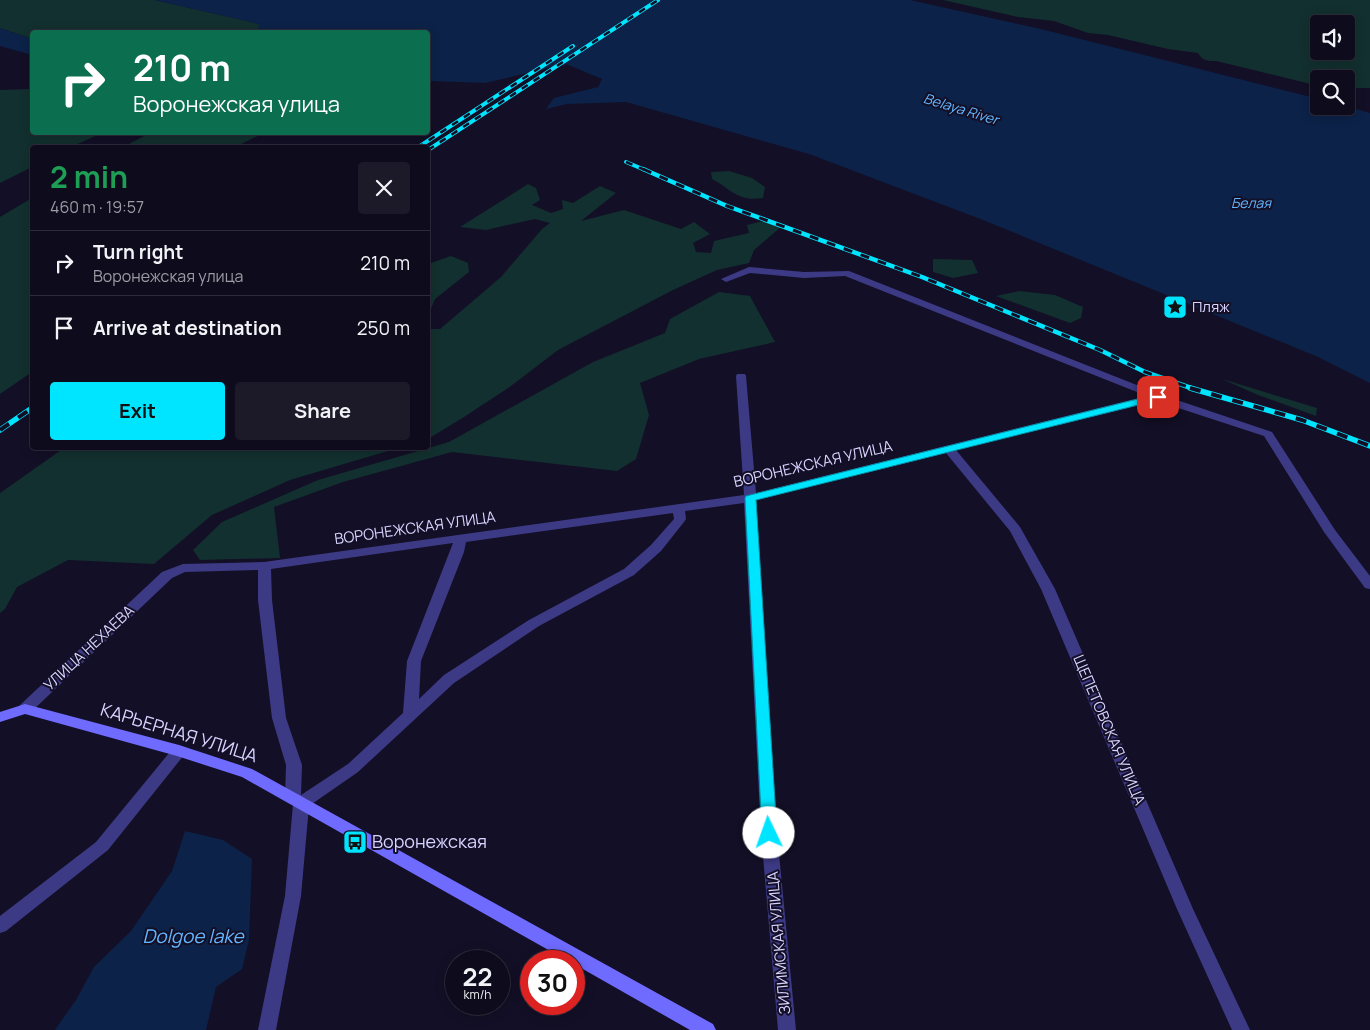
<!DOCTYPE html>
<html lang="en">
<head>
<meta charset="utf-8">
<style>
	:root { --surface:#0e0b1c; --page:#1c1929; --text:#f1f3f6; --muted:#9b9ba3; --line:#2e2b3b; --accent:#00e5ff }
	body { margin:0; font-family:Manrope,sans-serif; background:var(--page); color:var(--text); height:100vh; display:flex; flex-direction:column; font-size:19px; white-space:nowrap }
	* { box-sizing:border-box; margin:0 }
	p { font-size:16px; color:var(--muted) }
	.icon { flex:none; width:28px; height:28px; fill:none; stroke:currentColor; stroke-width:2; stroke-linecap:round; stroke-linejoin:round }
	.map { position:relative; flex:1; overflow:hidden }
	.panel { position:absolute; left:30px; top:145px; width:400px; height:305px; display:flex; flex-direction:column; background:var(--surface); border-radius:5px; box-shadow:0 2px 12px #0003,0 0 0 1px var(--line) }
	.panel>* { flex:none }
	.top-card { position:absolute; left:30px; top:30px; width:400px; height:105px; border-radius:5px; box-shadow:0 2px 12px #0003,0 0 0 1px var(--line); background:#0b6e4f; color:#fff; overflow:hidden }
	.buttons { position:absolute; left:1310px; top:15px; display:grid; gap:10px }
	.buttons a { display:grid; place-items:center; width:45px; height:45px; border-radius:5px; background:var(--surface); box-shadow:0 2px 12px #0003,0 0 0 1px var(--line); font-size:25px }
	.speed { position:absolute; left:445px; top:950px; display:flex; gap:10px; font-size:25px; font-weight:700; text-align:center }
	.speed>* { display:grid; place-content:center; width:65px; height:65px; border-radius:50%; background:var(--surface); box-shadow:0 2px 12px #0003,0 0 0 1px var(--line); line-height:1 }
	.speed small { font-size:12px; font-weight:400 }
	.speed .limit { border:8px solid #d22; background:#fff; color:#111 }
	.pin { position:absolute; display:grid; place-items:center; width:42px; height:42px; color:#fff; margin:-21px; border-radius:10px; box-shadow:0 2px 8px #0006 }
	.me { position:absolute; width:55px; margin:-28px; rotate:357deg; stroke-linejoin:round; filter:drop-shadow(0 0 4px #0008) }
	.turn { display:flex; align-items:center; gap:18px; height:105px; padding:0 20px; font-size:22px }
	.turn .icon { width:65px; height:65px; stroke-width:2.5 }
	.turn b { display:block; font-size:35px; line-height:42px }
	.round { display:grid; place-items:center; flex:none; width:52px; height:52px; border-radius:5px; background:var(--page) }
	.summary { display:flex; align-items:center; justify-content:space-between; height:85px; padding:0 20px }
	h1 { font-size:30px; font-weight:700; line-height:38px; color:#1e9e55 }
	.action { display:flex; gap:10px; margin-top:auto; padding:10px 20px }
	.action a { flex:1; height:58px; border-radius:5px; background:var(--accent); color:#111; font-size:20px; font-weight:700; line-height:58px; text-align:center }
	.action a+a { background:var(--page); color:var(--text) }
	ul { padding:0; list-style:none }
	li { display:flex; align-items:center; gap:15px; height:65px; padding:0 20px; border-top:1px solid var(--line) }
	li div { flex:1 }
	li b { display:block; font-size:19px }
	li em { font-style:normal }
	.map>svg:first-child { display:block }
	.green { fill:#12302f; fill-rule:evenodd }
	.water { fill:#0c2248 }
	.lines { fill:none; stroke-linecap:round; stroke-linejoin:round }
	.street { fill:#3d3a85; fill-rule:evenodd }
	.secondary { fill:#6f6bff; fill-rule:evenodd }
	.rail-far2-casing { stroke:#00e5ff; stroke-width:4 }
	.rail-far1-casing { stroke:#00e5ff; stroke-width:4.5 }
	.rail-casing { stroke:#00e5ff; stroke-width:5.5 }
	.rail-far2 { stroke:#130f26; stroke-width:2.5; stroke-dasharray:7; stroke-linecap:butt }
	.rail-far1 { stroke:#130f26; stroke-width:3; stroke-dasharray:9; stroke-linecap:butt }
	.rail { stroke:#130f26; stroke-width:4; stroke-dasharray:11; stroke-linecap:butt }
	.route { fill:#00e5ff; stroke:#0095a6 }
	.labels { text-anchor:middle; stroke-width:4; stroke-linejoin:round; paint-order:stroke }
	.far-water-label { font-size:14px; font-style:italic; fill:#62b6ff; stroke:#130f26 }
	.poi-label { font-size:15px; fill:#d9d4ff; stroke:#130f26; text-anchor:start }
	.street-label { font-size:15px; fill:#d9d4ff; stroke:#130f26 }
	.near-street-label { font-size:18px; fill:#d9d4ff; stroke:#130f26 }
	.near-poi-label { font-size:18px; fill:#d9d4ff; stroke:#130f26; text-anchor:start }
	.near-water-label { font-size:19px; font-style:italic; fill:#62b6ff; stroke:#130f26 }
</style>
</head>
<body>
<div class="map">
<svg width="1370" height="1030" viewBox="0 0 1370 1030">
	<rect width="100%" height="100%" fill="#130f26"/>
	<g class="green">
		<polygon points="0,0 155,0 260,24 258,31 256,32 32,32 32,39 0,28"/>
		<path d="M 943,0 L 1370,0 L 1370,88 L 1346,88 L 1346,79 L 1319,79 L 1319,86 L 1216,61 C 1207,61 1203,61 1198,53 L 1168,49 L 1108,35 L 1088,33 L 1054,21 L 1018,17 ZM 1319,24 L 1346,24 L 1346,51 L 1319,51 Z"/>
		<polygon points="32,89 32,132 102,133 71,147 32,148 32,167 0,183 0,90"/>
		<polygon points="150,133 150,132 264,133 235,147 123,147"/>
		<path d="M 729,171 L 752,178 L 765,187 L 763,198 C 738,202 732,190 712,179 L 711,172 Z"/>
		<polygon points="528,184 536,188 540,200 532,205 551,213 563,209 562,200 573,203 600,186 616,193 581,221 624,210 681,229 694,222 710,234 693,243 696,252 711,253 714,241 749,233 747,225 763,221 781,227 754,250 749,263 717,270 673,290 558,350 511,386 464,417 428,439 428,329 440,329 501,277 542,229 550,223 535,219 486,230 460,227"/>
		<polygon points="32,198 32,372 0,394 0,217"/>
		<polygon points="451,256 468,263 469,272 435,299 428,316 428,264"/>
		<polygon points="933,259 972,260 978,273 953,278 933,272"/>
		<polygon points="1019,291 1055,295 1083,307 1081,318 1070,323 996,296"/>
		<polygon points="719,292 750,296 775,342 699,359 640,383 649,415 636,459 617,471 452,452 343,482 274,507 280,558 200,560 193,550 222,522 318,480 449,442 593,362 665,333 670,319"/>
		<polygon points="1222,379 1317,408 1316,416 1258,395"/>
		<polygon points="64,448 398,448 290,480 212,515 154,564 68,560 17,587 5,609 0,613 0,493"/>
	</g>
	<g class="water">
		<polygon points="155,0 910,0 1045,30 1319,99 1319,106 1346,106 1370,113 1370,383 1318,357 983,220 809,154 626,102 567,104 546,109 554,98 598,87 602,79 566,64 485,83 428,81 428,32 256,32 258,31 259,24"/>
		<polygon points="0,28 32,39 32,55 0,46"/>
		<polygon points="185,831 223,840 252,859 249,940 242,969 216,987 206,1030 55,1030 76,1000 94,967 131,931 172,871"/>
	</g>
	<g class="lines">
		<g class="street">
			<path d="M 749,267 L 804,272 L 849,271 L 1162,395 L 1272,432 L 1335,530 L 1370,576 L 1370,589 L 1365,588 L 1324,532 L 1264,436 L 1157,401 L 956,450 L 1020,527 L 1055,589 L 1193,909 L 1250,1030 L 1232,1030 L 1177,909 L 1041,589 L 1010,531 L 946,453 L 756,500 L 777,833 L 796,1030 L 778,1030 L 761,833 L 744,503 L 685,511 L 686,519 L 684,522 L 661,551 L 634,575 L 539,626 L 454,683 L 358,772 L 309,806 L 301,896 L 276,1030 L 258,1030 L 285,896 L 293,804 L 287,802 L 285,798 L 286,765 L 272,718 L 258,600 L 258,570 L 185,572 L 172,578 L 30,713 L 25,714 L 20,713 L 18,709 L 20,705 L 162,572 L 183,564 L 264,562 L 744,495 L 736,376 L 737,374 L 745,374 L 746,376 L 756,493 L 1147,396 L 845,276 L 804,278 L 750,273 L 726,282 L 721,279 ZM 673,513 L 674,519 L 651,545 L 624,569 L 529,620 L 444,675 L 419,699 L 421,661 L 464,552 L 466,542 ZM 453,543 L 407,661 L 403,713 L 348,764 L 301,795 L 302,765 L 286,718 L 272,600 L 271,569 Z"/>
			<polygon points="179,745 184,747 187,751 184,755 108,850 6,931 0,933 0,916 96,842 174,747"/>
		</g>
		<polygon class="secondary" points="25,704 179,745 252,769 713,1024 716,1030 690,1030 574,964 574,961 568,961 242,777 177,756 25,714 0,722 0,712"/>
		<g class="rail-far2-casing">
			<g id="rail-far2">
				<polyline points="417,148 573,46"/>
				<polyline points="428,150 658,0"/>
				<polyline points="626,162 645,170"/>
			</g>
		</g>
		<g class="rail-far1-casing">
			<polyline id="rail-far1" points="643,169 727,206 922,277 1100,350 1145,372 1194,389"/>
		</g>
		<g class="rail-casing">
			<g id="rail">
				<polyline points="1190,388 1302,420 1370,446"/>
				<polyline points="0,430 32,408"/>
			</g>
		</g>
		<use href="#rail-far2" class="rail-far2"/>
		<use href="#rail-far1" class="rail-far1"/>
		<use href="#rail" class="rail"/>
	</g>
	<polygon class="route" points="1158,394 1163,397 1162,399 756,500 777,833 774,837 769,838 764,837 762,833 745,498 746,496"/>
	<defs>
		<g id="sight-square" transform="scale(1.25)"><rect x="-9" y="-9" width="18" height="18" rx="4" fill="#00e5ff" stroke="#130f26"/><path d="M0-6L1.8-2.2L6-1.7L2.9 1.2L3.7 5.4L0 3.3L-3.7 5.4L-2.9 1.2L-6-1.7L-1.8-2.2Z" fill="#111"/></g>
		<g id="bus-square" transform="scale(1.25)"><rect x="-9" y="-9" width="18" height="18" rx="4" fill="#00e5ff" stroke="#130f26"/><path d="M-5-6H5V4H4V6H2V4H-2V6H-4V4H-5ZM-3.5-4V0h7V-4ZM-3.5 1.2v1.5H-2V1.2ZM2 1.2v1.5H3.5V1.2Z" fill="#111"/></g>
	</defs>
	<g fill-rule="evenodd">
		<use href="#sight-square" x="1175" y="307"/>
		<use href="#bus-square" x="355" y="842"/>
	</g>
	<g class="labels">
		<g class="far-water-label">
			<text transform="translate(961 109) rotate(17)" y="5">Belaya River</text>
			<text x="1251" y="208">Белая</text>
		</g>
		<g class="poi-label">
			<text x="1192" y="312">Пляж</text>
		</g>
		<g class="street-label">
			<text transform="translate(813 464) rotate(-13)" y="5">ВОРОНЕЖСКАЯ УЛИЦА</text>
			<text transform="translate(415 528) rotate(-8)" y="5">ВОРОНЕЖСКАЯ УЛИЦА</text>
			<text transform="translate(89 648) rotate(-43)" y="5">УЛИЦА НЕХАЕВА</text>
			<text transform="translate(1109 730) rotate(67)" y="5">ЩЕПЕТОВСКАЯ УЛИЦА</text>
			<text transform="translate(779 943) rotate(-95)" y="5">ЗИЛИМСКАЯ УЛИЦА</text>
		</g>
		<g class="near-street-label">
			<text transform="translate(179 733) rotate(17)" y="6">КАРЬЕРНАЯ УЛИЦА</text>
		</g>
		<g class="near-poi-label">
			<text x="372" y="848">Воронежская</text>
		</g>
		<g class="near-water-label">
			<text x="193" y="943">Dolgoe lake</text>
		</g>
	</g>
</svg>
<div class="buttons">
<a><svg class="icon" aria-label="sound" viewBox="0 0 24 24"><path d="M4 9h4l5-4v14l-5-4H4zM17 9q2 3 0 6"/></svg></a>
<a><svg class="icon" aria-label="search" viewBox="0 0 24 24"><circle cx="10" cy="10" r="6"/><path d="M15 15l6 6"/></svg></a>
</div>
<div class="speed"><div>22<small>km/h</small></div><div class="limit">30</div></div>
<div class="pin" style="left:1158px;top:397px;background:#d93025"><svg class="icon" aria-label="arrive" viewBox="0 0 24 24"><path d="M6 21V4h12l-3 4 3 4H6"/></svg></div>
<svg class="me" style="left:769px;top:833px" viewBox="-20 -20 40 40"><circle r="19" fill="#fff"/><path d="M0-13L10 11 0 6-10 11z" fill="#00e5ff"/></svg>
<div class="top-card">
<div class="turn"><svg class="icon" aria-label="right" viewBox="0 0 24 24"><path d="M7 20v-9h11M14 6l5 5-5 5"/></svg><div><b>210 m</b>Воронежская улица</div></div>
</div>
<section class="panel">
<div class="summary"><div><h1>2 min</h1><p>460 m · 19:57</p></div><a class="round"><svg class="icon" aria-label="close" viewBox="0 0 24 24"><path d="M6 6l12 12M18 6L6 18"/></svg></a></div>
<ul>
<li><svg class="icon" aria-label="right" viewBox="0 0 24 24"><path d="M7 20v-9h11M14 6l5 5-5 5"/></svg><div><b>Turn right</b><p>Воронежская улица</p></div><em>210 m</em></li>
<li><svg class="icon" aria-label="arrive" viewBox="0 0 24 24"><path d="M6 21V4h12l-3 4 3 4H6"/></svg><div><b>Arrive at destination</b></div><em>250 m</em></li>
</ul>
<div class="action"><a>Exit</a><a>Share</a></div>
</section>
</div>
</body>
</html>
